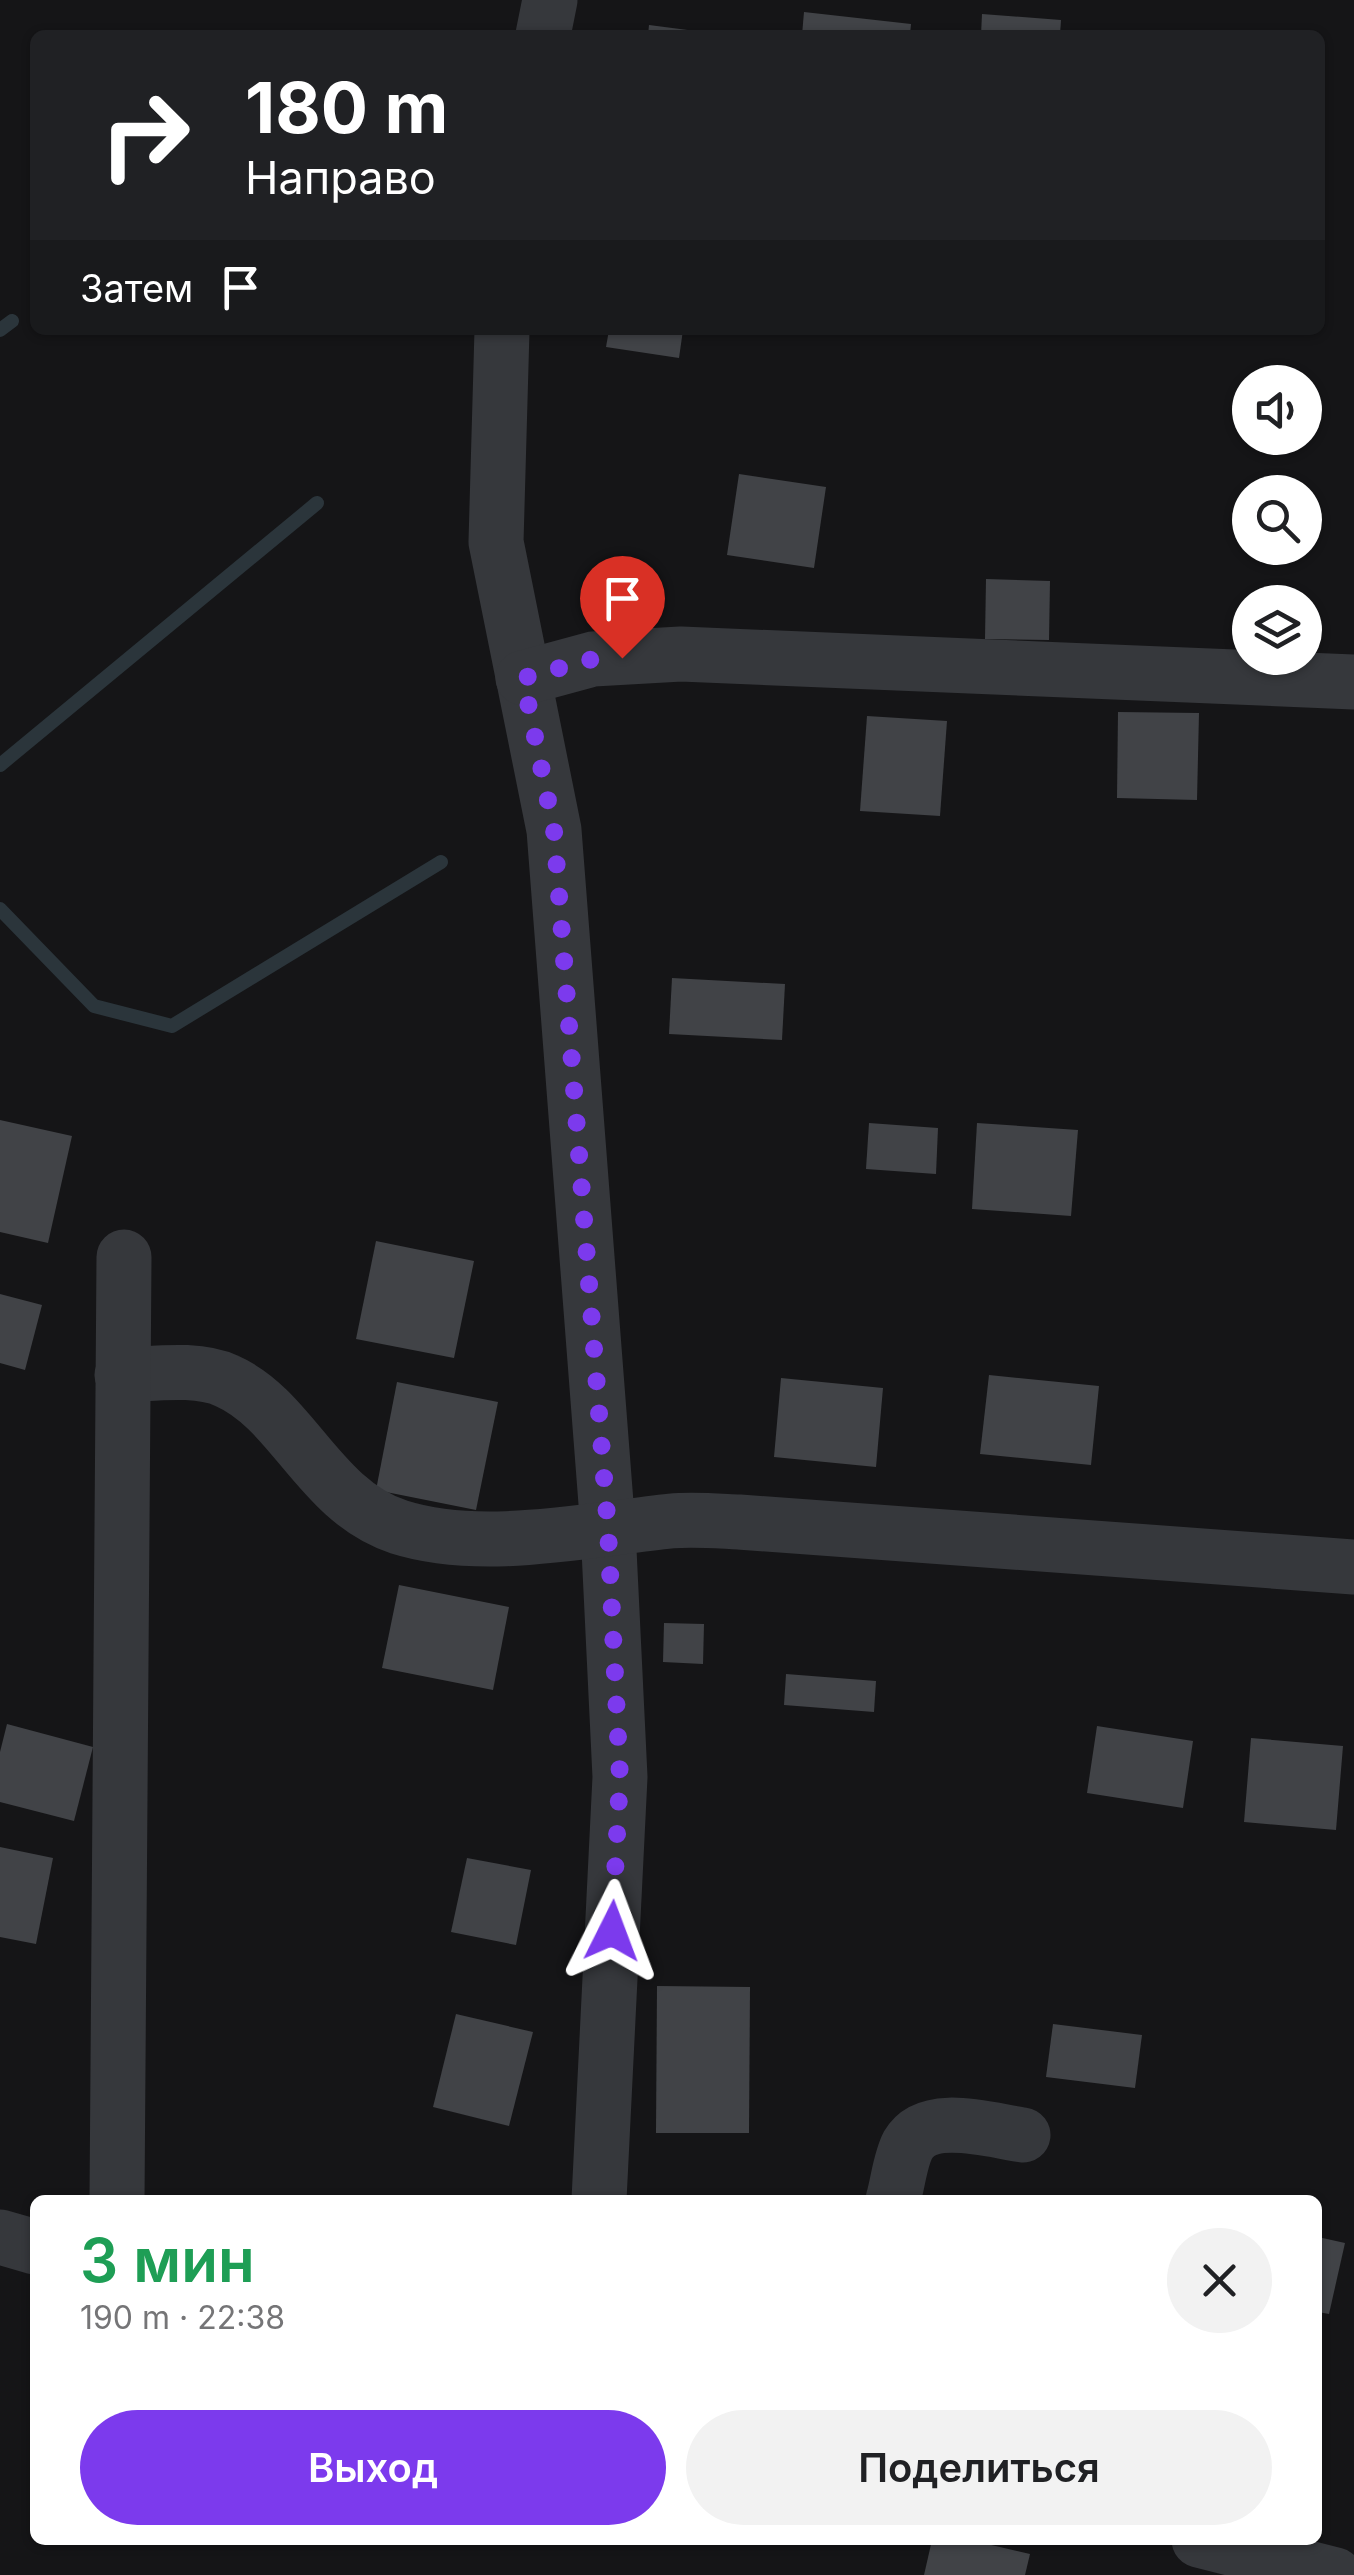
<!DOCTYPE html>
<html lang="ru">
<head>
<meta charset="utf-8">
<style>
	:root { --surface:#fff; --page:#f2f2f2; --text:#202124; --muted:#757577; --accent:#7c3aed }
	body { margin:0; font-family:Inter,sans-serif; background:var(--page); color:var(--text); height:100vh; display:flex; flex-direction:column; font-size:38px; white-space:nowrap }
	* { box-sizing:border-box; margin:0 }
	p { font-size:32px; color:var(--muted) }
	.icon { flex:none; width:55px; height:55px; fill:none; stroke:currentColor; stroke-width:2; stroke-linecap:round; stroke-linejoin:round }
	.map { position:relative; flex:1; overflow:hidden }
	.side { position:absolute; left:30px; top:2195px; width:1292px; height:350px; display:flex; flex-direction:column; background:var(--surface); border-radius:15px; box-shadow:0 2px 8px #0004 }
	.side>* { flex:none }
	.top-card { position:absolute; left:30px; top:30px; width:1295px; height:305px; border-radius:15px; box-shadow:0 2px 8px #0004; background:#202124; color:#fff; overflow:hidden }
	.buttons { position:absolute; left:1232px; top:365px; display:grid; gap:20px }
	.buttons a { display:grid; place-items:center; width:90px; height:90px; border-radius:50%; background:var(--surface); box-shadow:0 2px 8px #0004; font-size:50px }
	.pin { position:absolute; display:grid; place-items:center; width:85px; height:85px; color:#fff; margin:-102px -42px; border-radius:50% 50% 50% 0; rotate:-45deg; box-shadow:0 0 10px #0007 }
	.pin .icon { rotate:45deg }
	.me { position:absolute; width:110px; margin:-55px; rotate:3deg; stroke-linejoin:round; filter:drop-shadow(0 0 8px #0008) }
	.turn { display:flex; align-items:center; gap:35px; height:210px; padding:0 50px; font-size:45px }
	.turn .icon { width:130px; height:130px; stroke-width:2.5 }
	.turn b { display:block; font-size:70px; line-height:85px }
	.then { display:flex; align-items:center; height:95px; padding:0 50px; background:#0003; gap:20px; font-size:38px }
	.round { display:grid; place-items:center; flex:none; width:105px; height:105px; border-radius:52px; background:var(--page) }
	.head { display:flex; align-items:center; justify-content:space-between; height:170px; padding:0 50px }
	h1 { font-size:60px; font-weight:600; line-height:75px; color:#1e9e55 }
	.primary-button { display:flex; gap:20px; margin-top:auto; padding:20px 50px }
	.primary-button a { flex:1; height:115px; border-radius:60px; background:var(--accent); color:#fff; font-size:40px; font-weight:600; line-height:115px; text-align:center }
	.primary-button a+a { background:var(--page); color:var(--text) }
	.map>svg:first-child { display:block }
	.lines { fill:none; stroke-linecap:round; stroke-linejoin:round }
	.stream { stroke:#2b353b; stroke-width:14 }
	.building { fill:#414347 }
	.minor { stroke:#36383c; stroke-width:55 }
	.route { stroke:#7c3aed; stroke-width:18; stroke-dasharray:0 32.4 }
</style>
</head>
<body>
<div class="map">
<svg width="1354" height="2575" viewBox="0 0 1354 2575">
	<rect width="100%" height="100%" fill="#151517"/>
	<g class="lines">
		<g class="stream">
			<polyline points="0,330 12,321"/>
			<polyline points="0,765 317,503"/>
			<polyline points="0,909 94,1006 172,1026 441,862"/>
		</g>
	</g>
	<g class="building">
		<polygon points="804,12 911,24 910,35 802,35"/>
		<polygon points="982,14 1061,20 1060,35 981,35"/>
		<polygon points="649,25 711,33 711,35 648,35"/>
		<polygon points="609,330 683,330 679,358 606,347"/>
		<polygon points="739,474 826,487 814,568 727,555"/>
		<polygon points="986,579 1050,581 1049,640 985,639"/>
		<polygon points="1118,712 1199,713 1197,800 1117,798"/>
		<polygon points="867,716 947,721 940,816 860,811"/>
		<polygon points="672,978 785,984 782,1040 669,1034"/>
		<polygon points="0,1120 72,1136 48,1243 0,1232"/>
		<polygon points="869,1123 938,1128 936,1174 866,1169"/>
		<polygon points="977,1123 1078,1130 1071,1216 972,1209"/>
		<polygon points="376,1241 474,1261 454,1358 356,1339"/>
		<polygon points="0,1294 42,1305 25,1370 0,1363"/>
		<polygon points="989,1375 1099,1386 1091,1465 980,1454"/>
		<polygon points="781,1378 883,1388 876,1467 774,1457"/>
		<polygon points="397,1382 498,1402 476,1510 376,1490"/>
		<polygon points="399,1585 509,1607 493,1690 382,1668"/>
		<polygon points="664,1623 704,1624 703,1664 663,1662"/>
		<polygon points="786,1674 876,1681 874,1712 784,1705"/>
		<polygon points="7,1724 93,1747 74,1821 0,1802 0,1752"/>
		<polygon points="1097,1726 1193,1741 1183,1808 1087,1793"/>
		<polygon points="1251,1738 1343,1746 1336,1830 1244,1822"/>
		<polygon points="0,1847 53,1858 36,1944 0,1937"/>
		<polygon points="467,1858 531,1870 516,1945 451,1932"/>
		<polygon points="657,1986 750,1987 749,2133 656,2133"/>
		<polygon points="456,2014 533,2032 509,2126 433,2107"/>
		<polygon points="1053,2024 1142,2035 1135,2088 1046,2077"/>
		<polygon points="1318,2237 1345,2243 1329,2314 1318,2312"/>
		<polygon points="932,2540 970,2540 1030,2554 1025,2575 924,2575"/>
	</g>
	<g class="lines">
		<g class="minor">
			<polyline points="543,35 550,0"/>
			<polyline points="502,330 496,542 554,830 608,1529 620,1777 599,2200"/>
			<polyline points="523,678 593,659 681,654 1354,682"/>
			<path d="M 122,1375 C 154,1374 197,1367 227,1381 C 293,1410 319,1501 399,1527 C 481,1553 586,1530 671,1521 C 693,1519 717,1521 739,1522 L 1354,1567"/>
			<polyline points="117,2200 124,1257"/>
			<path d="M 893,2200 C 898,2183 900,2160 908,2145 C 928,2110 992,2131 1023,2135"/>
			<polyline points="0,2237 35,2247"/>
			<polyline points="1199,2540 1335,2575"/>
		</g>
	</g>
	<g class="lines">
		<polyline class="route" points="612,1931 620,1778 608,1529 554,830 523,678 593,659 622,658"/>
	</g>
</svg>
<div class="buttons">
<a><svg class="icon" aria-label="sound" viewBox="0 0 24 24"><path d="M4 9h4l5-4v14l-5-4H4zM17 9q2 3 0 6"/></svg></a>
<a><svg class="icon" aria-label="search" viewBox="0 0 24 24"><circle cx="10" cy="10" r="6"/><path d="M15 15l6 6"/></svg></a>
<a><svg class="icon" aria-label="layers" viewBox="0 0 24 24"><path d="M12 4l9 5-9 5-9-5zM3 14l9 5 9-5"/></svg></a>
</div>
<div class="pin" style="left:622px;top:658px;background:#d93025"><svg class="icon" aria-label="arrive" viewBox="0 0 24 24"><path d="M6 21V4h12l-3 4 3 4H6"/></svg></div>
<svg class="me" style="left:612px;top:1931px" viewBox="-20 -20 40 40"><path d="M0-17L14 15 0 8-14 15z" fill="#7c3aed" stroke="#fff" stroke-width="4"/></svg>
<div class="top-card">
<div class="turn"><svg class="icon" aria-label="right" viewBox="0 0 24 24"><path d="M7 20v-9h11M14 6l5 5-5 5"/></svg><div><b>180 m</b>Направо</div></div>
<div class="then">Затем<svg class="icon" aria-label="arrive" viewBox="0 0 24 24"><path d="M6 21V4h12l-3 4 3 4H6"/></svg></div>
</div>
<section class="side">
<div class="head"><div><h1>3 мин</h1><p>190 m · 22:38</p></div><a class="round"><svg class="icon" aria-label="close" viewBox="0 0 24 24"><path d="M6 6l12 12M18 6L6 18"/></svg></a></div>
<div class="primary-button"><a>Выход</a><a>Поделиться</a></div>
</section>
</div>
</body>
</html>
